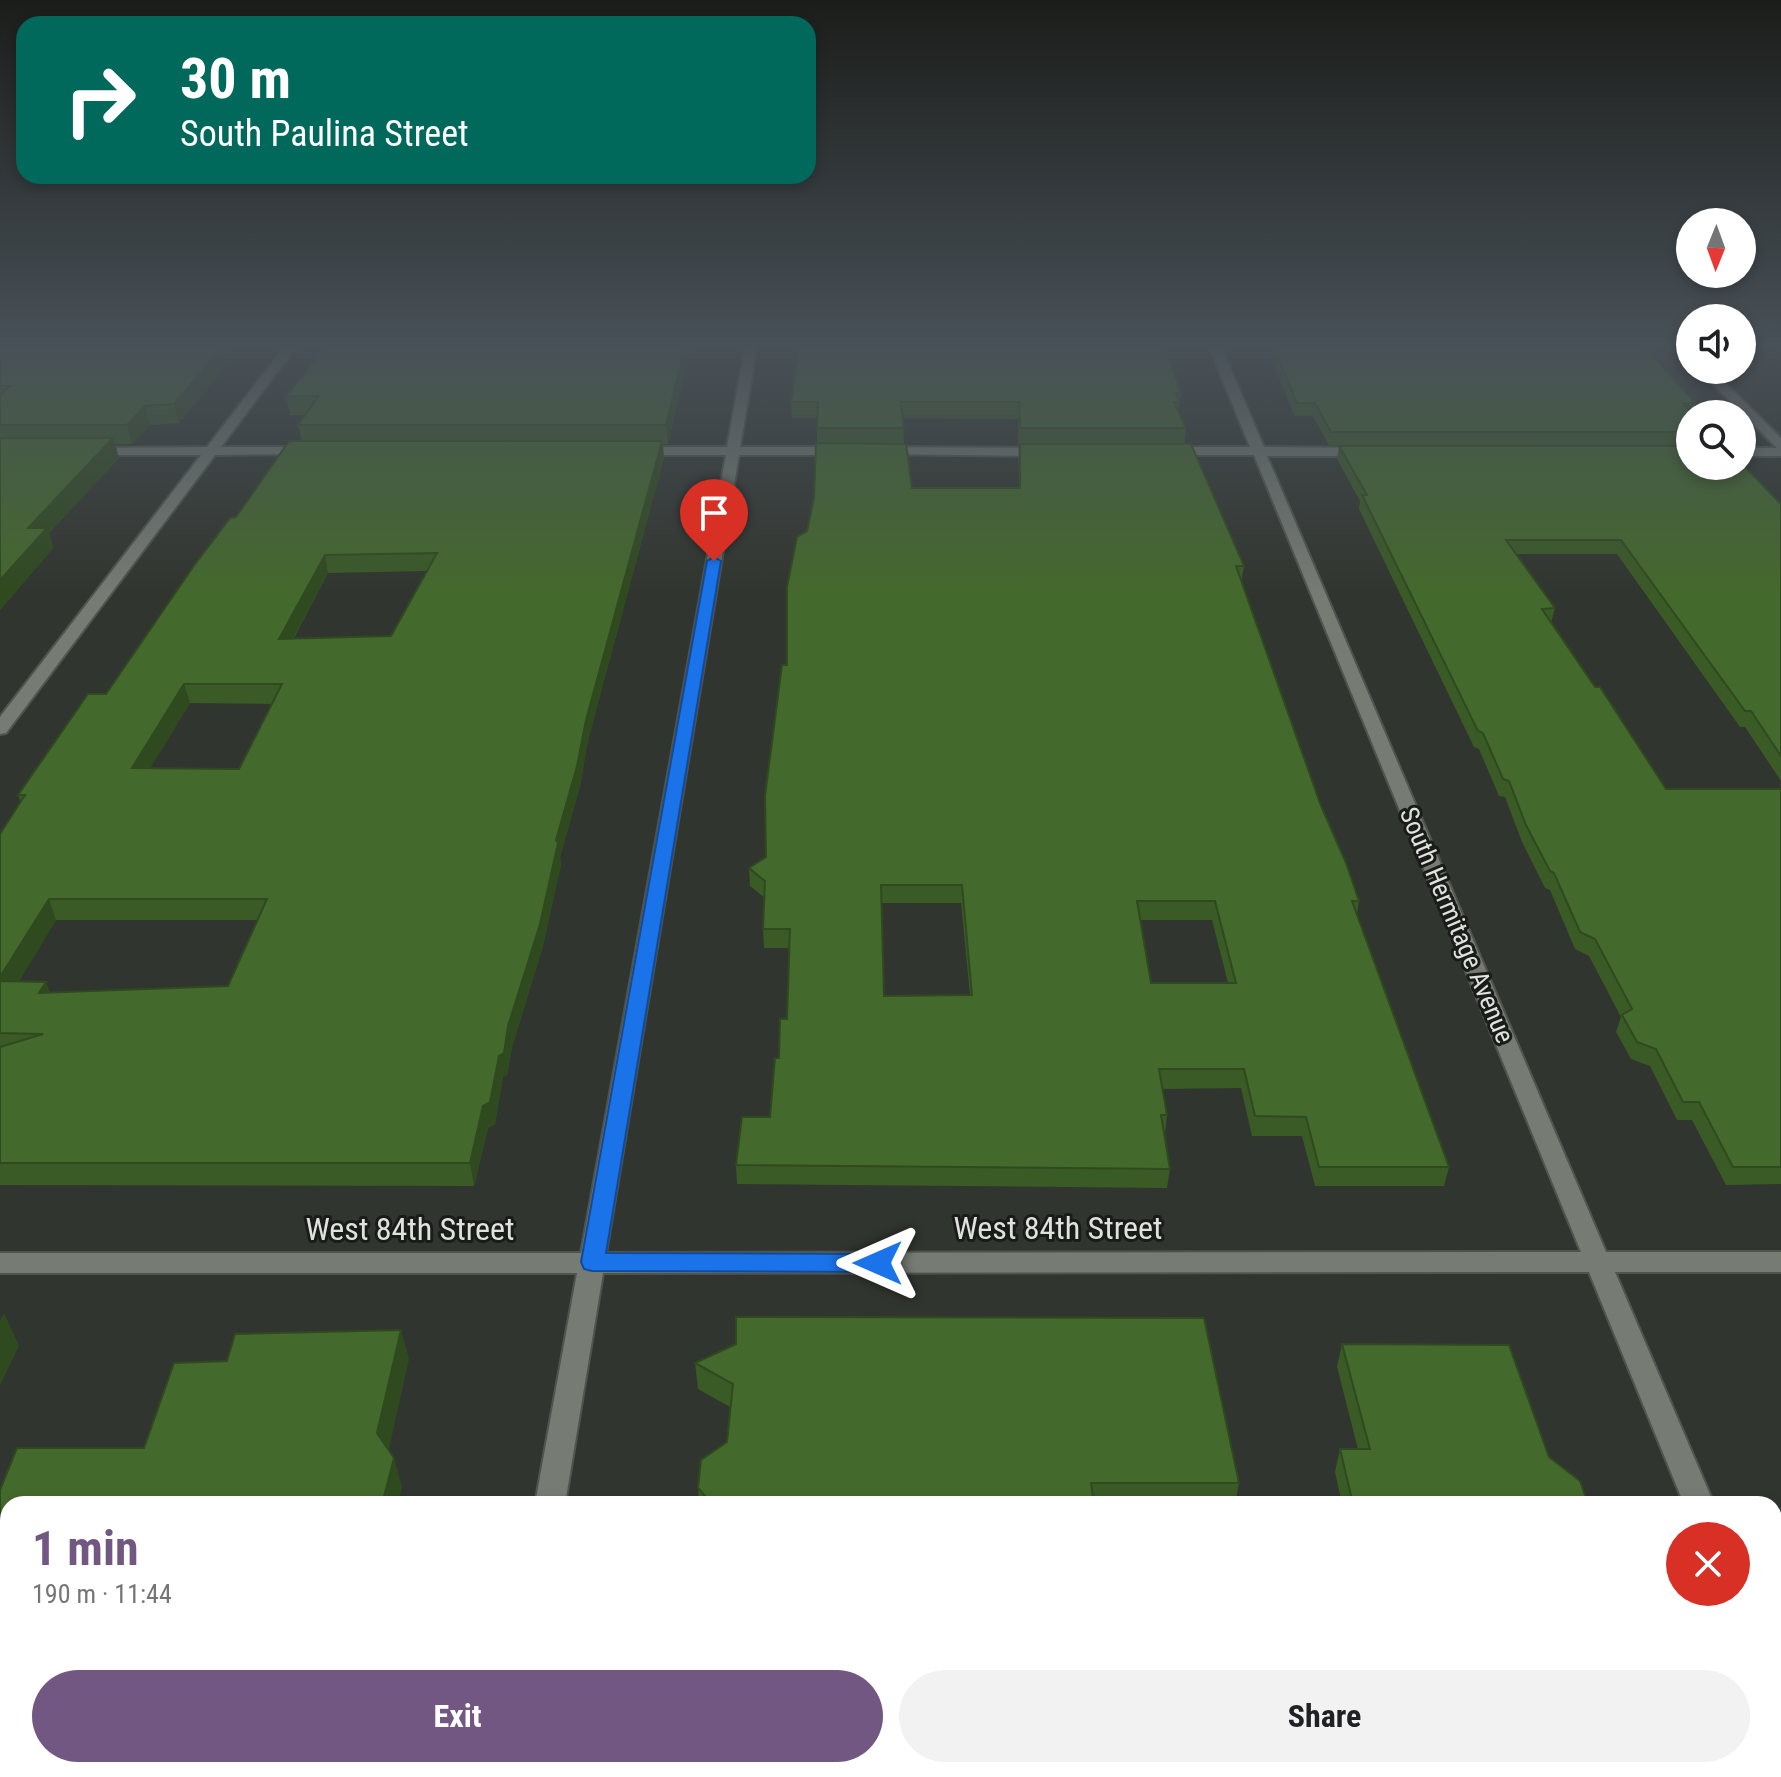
<!DOCTYPE html>
<html lang="en">
<head>
<meta charset="utf-8">
<style>
	:root { --surface:#fff; --page:#f2f2f2; --text:#202124; --muted:#757577; --accent:#735783 }
	body { margin:0; font-family:"Roboto Condensed",sans-serif; background:var(--page); color:var(--text); height:100vh; display:flex; flex-direction:column; font-size:30px; white-space:nowrap }
	* { box-sizing:border-box; margin:0 }
	p { font-size:26px; color:var(--muted) }
	.icon { flex:none; width:44px; height:44px; fill:none; stroke:currentColor; stroke-width:2; stroke-linecap:round; stroke-linejoin:round }
	.map { position:relative; flex:1; overflow:hidden }
	.side { position:absolute; left:0px; top:1496px; width:1782px; height:282px; display:flex; flex-direction:column; background:var(--surface); border-radius:24px 24px 0 0; box-shadow:0 4px 12px #0003 }
	.side>* { flex:none }
	.top-card { position:absolute; left:16px; top:16px; width:800px; height:168px; border-radius:24px; box-shadow:0 4px 12px #0003; background:#00695c; color:#fff; overflow:hidden }
	.needle { width:52px; rotate:181deg }
	.controls { position:absolute; left:1676px; top:208px; display:grid; gap:16px }
	.controls a { display:grid; place-items:center; width:80px; height:80px; border-radius:50%; background:var(--surface); box-shadow:0 4px 12px #0003; font-size:40px }
	.pin { position:absolute; display:grid; place-items:center; width:68px; height:68px; color:#fff; margin:-82px -34px; border-radius:50% 50% 50% 0; rotate:-45deg; box-shadow:0 0 8px #0007 }
	.pin .icon { rotate:45deg }
	.me { position:absolute; width:88px; margin:-44px; rotate:270deg; stroke-linejoin:round; filter:drop-shadow(0 0 6px #0008) }
	.turn { display:flex; align-items:center; gap:28px; height:168px; padding:0 32px; font-size:36px }
	.turn .icon { width:104px; height:104px; stroke-width:2.5 }
	.turn b { display:block; font-size:56px; line-height:68px }
	.round { display:grid; place-items:center; flex:none; width:84px; height:84px; border-radius:42px; background:var(--page) }
	.head { display:flex; align-items:center; justify-content:space-between; height:136px; padding:0 32px }
	h1 { font-size:48px; font-weight:700; line-height:60px; color:var(--accent) }
	.cta { display:flex; gap:16px; margin-top:auto; padding:16px 32px }
	.cta a { flex:1; height:92px; border-radius:48px; background:var(--accent); color:#fff; font-size:32px; font-weight:700; line-height:92px; text-align:center }
	.cta a+a { background:var(--page); color:var(--text) }
	.map>svg:first-child { display:block }
	.lines { fill:none; stroke-linecap:round; stroke-linejoin:round }
	.street-casing { stroke:#50544f; stroke-width:4 }
	.street { fill:#767b74; fill-rule:evenodd }
	.wall { fill:#3a5a26; fill-rule:evenodd }
	.shaded-wall { fill:#304a1f }
	.building { fill:#44692c; stroke:#304a1f; stroke-width:2; fill-rule:evenodd }
	.route { fill:#1a73e8; stroke:#114b97; stroke-width:2 }
	.labels { text-anchor:middle; stroke-width:6; stroke-linejoin:round; paint-order:stroke }
	.street-label { font-size:26px; fill:#dfe2de; stroke:#1a1c19 }
	.near-street-label { font-size:32px; fill:#dfe2de; stroke:#1a1c19 }
</style>
</head>
<body>
<div class="map">
<svg width="1781" height="1777" viewBox="0 0 1781 1777">
	<rect width="100%" height="100%" fill="#31352f"/>
	<g class="lines">
		<g class="street-casing">
			<g id="street">
				<polygon points="284,347 296,347 221,447 310,447 317,451 315,454 215,455 6,733 0,734 0,717 201,455 90,455 83,451 85,448 207,447"/>
				<polygon points="745,347 757,347 740,447 842,447 849,451 842,455 739,455 606,1253 1581,1252 1254,455 1170,455 1163,451 1170,447 1250,447 1209,347 1221,347 1264,447 1366,448 1373,452 1366,456 1267,456 1606,1252 1781,1252 1781,1272 1615,1272 1714,1504 1684,1504 1589,1272 603,1273 565,1504 535,1504 577,1273 0,1273 0,1253 581,1253 726,455 638,455 631,451 638,447 727,447"/>
				<polygon points="1675,347 1687,347 1690,359"/>
				<polygon points="1699,370 1712,370 1781,438 1781,456 1742,456 1742,448 1777,448"/>
				<polygon points="882,447 1046,448 1053,452 1046,456 877,454 875,451"/>
				<polygon points="1774,1669 1781,1671 1781,1717 1774,1714"/>
				<polygon points="487,1770 521,1770 520,1777 486,1777"/>
			</g>
		</g>
		<use href="#street" class="street"/>
	</g>
	<g class="wall">
		<polygon points="0,347 227,347 230,361 179,423 150,425 132,444 115,444 119,458 49,533 53,548 0,610"/>
		<path d="M 690,347 L 668,444 L 663,444 L 664,458 L 588,740 L 580,786 L 560,857 L 561,864 L 543,946 L 512,1047 L 507,1075 L 503,1077 L 495,1124 L 488,1128 L 474,1186 L 0,1185 L 0,834 L 21,802 L 18,795 L 106,694 L 236,517 L 302,441 L 298,425 L 306,415 L 290,415 L 286,396 ZM 427,571 L 391,636 L 294,638 L 328,573 ZM 190,703 L 272,704 L 239,769 L 150,768 ZM 56,920 L 258,920 L 228,986 L 50,993 L 19,981 Z"/>
		<polygon points="1276,347 1631,347 1695,403 1692,413 1690,414 1690,445 1329,445 1313,416 1295,416 1272,361 1274,349 1277,349"/>
		<path d="M 1181,393 L 1178,411 L 1186,428 L 1184,444 L 1244,566 L 1241,582 L 1321,806 L 1359,901 L 1357,914 L 1449,1167 L 1444,1186 L 1315,1186 L 1302,1136 L 1252,1136 L 1241,1088 L 1162,1089 L 1167,1115 L 1165,1134 L 1170,1169 L 1167,1188 L 737,1184 L 736,1165 L 770,1117 L 779,1058 L 787,1019 L 789,948 L 764,948 L 763,929 L 765,898 L 750,886 L 749,868 L 766,857 L 787,665 L 807,531 L 814,498 L 817,443 L 817,418 L 792,418 L 791,402 ZM 903,418 L 1018,419 L 1019,488 L 912,488 L 904,444 ZM 881,903 L 961,903 L 970,995 L 884,996 ZM 1140,920 L 1212,920 L 1228,983 L 1151,983 Z"/>
		<polygon points="1339,446 1781,504 1781,781 1745,727 1740,727 1617,554 1516,554 1555,608 1551,623 1595,687 1666,789 1781,789 1781,1184 1726,1185 1692,1120 1677,1120 1650,1066 1631,1059 1616,1032 1621,1017 1589,956 1575,949 1550,890 1545,888 1522,842 1505,797 1499,796 1479,749 1474,747 1359,509 1360,501 1337,459"/>
		<polygon points="1342,1344 1549,1457 1588,1504 1342,1504 1335,1472 1340,1449 1358,1449 1337,1367"/>
		<polygon points="695,1363 1239,1483 1235,1504 699,1504 698,1488 727,1442 730,1407 698,1389"/>
		<polygon points="1211,1770 1300,1770 1302,1777 1212,1777"/>
		<polygon points="1440,1770 1686,1770 1688,1777 1442,1777"/>
	</g>
	<g class="shaded-wall">
		<polygon points="223,347 227,347 230,361 179,423 174,404"/>
		<polygon points="685,347 690,347 668,444 666,425"/>
		<polygon points="145,406 150,425 132,444 127,425"/>
		<polygon points="113,438 119,458 49,533 53,548 0,610 0,580 28,528"/>
		<polygon points="662,441 664,458 588,740 580,786 560,857 561,864 543,946 512,1047 507,1075 503,1077 495,1124 488,1128 474,1186 470,1163 483,1106 508,1026 586,720"/>
		<polygon points="325,555 328,573 283,657 279,639"/>
		<polygon points="184,684 190,703 138,788 132,768"/>
		<polygon points="49,899 56,920 6,1003 0,987 0,977"/>
		<polygon points="46,982 54,1003 39,993"/>
		<polygon points="4,1313 19,1346 0,1385 0,1320"/>
		<polygon points="401,1330 409,1359 386,1462 377,1433"/>
		<polygon points="394,1458 402,1487 398,1504 382,1504"/>
		<polygon points="8,1620 8,1688 0,1708 0,1639"/>
		<polygon points="302,1770 335,1770 333,1777 292,1777"/>
	</g>
	<g class="building">
		<polygon points="0,347 223,347 174,404 145,406 127,425 0,425 0,395 10,386 0,386"/>
		<polygon points="325,347 685,347 666,425 298,425 319,396 286,396"/>
		<polygon points="799,347 1165,347 1181,393 1176,393 1179,402 1174,402 1186,428 1020,428 1019,402 901,402 904,428 817,428 818,402 791,402"/>
		<polygon points="1284,347 1631,347 1633,349 1647,349 1695,403 1683,403 1693,414 1690,414 1690,432 1331,432 1315,403 1297,403 1274,349 1285,349"/>
		<polygon points="0,438 113,438 28,528 47,528 0,580"/>
		<path d="M 289,441 L 662,441 L 586,720 L 577,766 L 556,840 L 558,843 L 540,924 L 508,1026 L 504,1053 L 499,1056 L 490,1102 L 483,1106 L 470,1163 L 0,1163 L 0,1047 L 43,1034 L 0,1033 L 0,981 L 46,982 L 39,993 L 228,986 L 267,899 L 49,899 L 0,977 L 0,834 L 25,795 L 18,795 L 88,694 L 106,694 L 193,567 L 230,518 L 236,517 ZM 437,553 L 391,636 L 279,639 L 325,555 ZM 184,684 L 282,684 L 239,769 L 132,768 Z"/>
		<path d="M 816,443 L 906,444 L 912,488 L 1020,488 L 1020,444 L 1191,444 L 1244,566 L 1236,566 L 1321,806 L 1346,863 L 1359,901 L 1352,901 L 1449,1167 L 1319,1167 L 1306,1117 L 1255,1116 L 1244,1069 L 1159,1069 L 1167,1115 L 1161,1115 L 1170,1169 L 736,1165 L 742,1117 L 770,1117 L 775,1058 L 779,1058 L 780,1019 L 787,1019 L 790,929 L 763,929 L 765,881 L 749,868 L 766,857 L 765,796 L 782,665 L 787,665 L 787,587 L 797,537 L 807,531 L 814,498 ZM 881,885 L 962,885 L 972,995 L 884,996 ZM 1137,901 L 1215,901 L 1236,983 L 1151,983 Z"/>
		<polygon points="1339,446 1690,446 1690,466 1742,466 1742,464 1781,504 1781,756 1751,711 1745,711 1621,540 1506,540 1555,608 1542,609 1595,687 1600,687 1666,789 1781,789 1781,1167 1733,1167 1699,1102 1683,1102 1656,1049 1637,1042 1622,1015 1632,1009 1595,939 1580,932 1554,873 1550,871 1526,825 1509,781 1503,779 1483,733 1478,731 1362,495 1367,495"/>
		<polygon points="736,1317 1204,1318 1239,1483 1091,1483 1093,1498 957,1498 957,1504 712,1504 698,1488 701,1460 727,1442 733,1384 695,1363 736,1344"/>
		<polygon points="401,1330 377,1433 394,1458 382,1504 8,1504 8,1620 0,1639 0,1490 17,1448 144,1448 174,1363 227,1361 235,1334"/>
		<polygon points="1342,1344 1509,1345 1549,1457 1580,1481 1588,1504 1353,1504 1340,1449 1370,1449"/>
		<polygon points="48,1770 302,1770 292,1777 45,1777"/>
		<polygon points="671,1770 929,1770 929,1776 914,1776 914,1777 670,1777"/>
		<polygon points="1218,1770 1300,1770 1302,1777 1219,1777"/>
		<polygon points="1454,1770 1686,1770 1688,1777 1456,1777"/>
	</g>
	<linearGradient id="sky" x2="0" y2="1"><stop stop-color="#1b1d1a"/><stop offset="0.58" stop-color="#485158"/><stop offset="1" stop-color="#485158" stop-opacity="0"/></linearGradient>
	<rect width="1781" height="595" fill="url(#sky)"/>
	<polygon class="route" points="714,557 721,561 606,1253 878,1254 886,1256 889,1263 886,1269 878,1272 592,1271 584,1269 581,1262 707,561"/>
	<g class="labels">
		<g class="street-label">
			<text transform="translate(1457 925) rotate(67)" y="9">South Hermitage Avenue</text>
		</g>
		<g class="near-street-label">
			<text x="1058" y="1239">West 84th Street</text>
			<text x="410" y="1240">West 84th Street</text>
		</g>
	</g>
</svg>
<div class="controls">
<a><svg class="needle" viewBox="-14 -14 28 28"><path d="M0-13l5 13h-10z" fill="#e53935"/><path d="M0 13l5-13h-10z" fill="#757577"/></svg></a>
<a><svg class="icon" aria-label="sound" viewBox="0 0 24 24"><path d="M4 9h4l5-4v14l-5-4H4zM17 9q2 3 0 6"/></svg></a>
<a><svg class="icon" aria-label="search" viewBox="0 0 24 24"><circle cx="10" cy="10" r="6"/><path d="M15 15l6 6"/></svg></a>
</div>
<div class="pin" style="left:714px;top:561px;background:#d93025"><svg class="icon" aria-label="arrive" viewBox="0 0 24 24"><path d="M6 21V4h12l-3 4 3 4H6"/></svg></div>
<svg class="me" style="left:878px;top:1263px" viewBox="-20 -20 40 40"><path d="M0-17L14 15 0 8-14 15z" fill="#1a73e8" stroke="#fff" stroke-width="4"/></svg>
<div class="top-card">
<div class="turn"><svg class="icon" aria-label="right" viewBox="0 0 24 24"><path d="M7 20v-9h11M14 6l5 5-5 5"/></svg><div><b>30 m</b>South Paulina Street</div></div>
</div>
<section class="side">
<div class="head"><div><h1>1 min</h1><p>190 m · 11:44</p></div><a class="round" style="background:#d93025;color:#fff"><svg class="icon" aria-label="close" viewBox="0 0 24 24"><path d="M6 6l12 12M18 6L6 18"/></svg></a></div>
<div class="cta"><a>Exit</a><a>Share</a></div>
</section>
</div>
</body>
</html>
